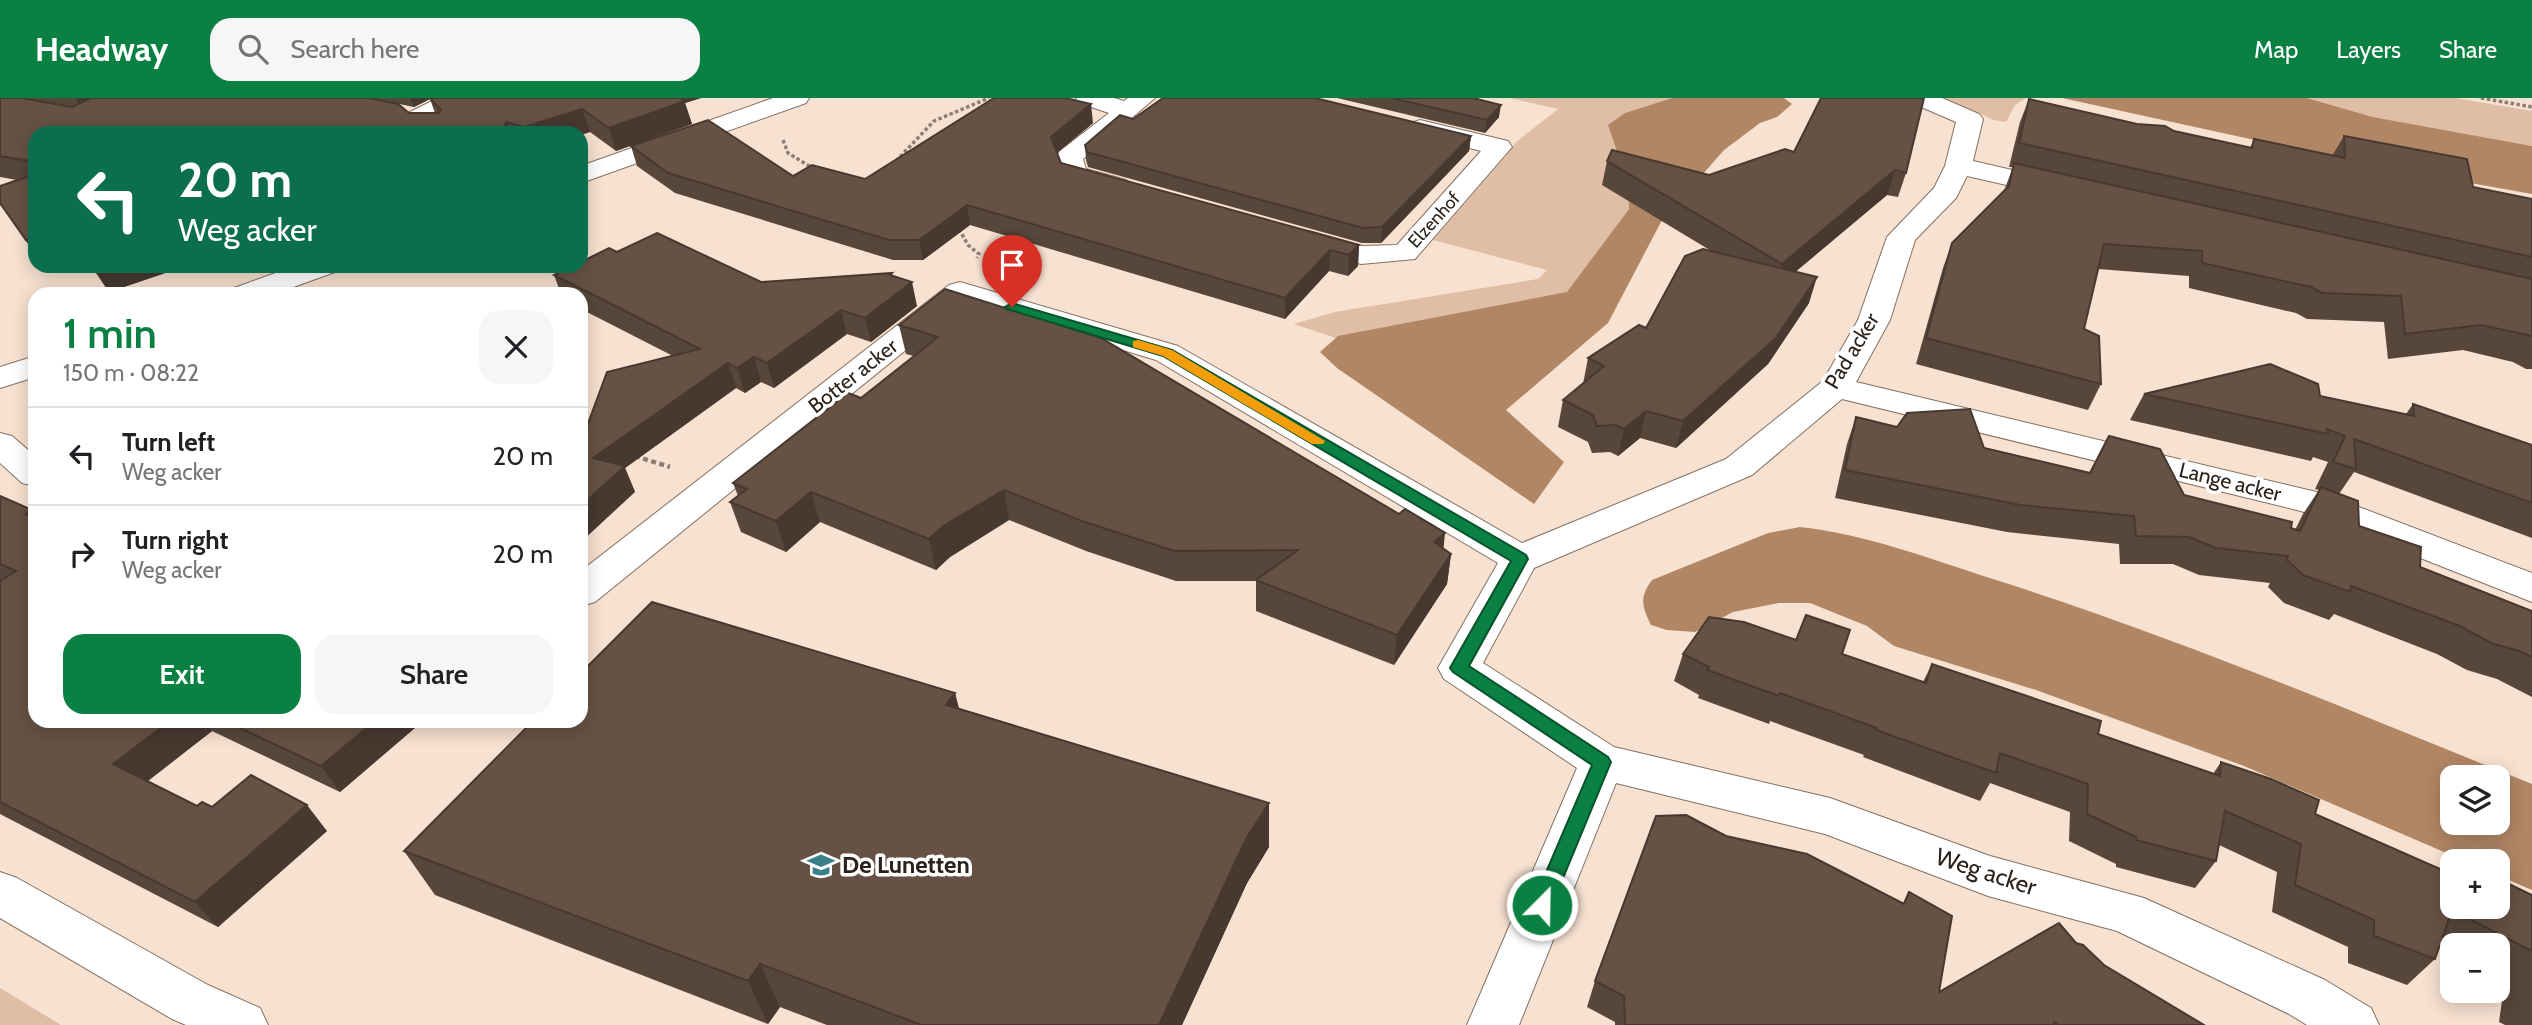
<!DOCTYPE html>
<html lang="en">
<head>
<meta charset="utf-8">
<style>
	:root { --surface:#fff; --page:#f6f6f6; --text:#202124; --muted:#757577; --line:#e0e0e0; --accent:#0b8043 }
	body { margin:0; font-family:Cabin,sans-serif; background:var(--page); color:var(--text); height:100vh; display:flex; flex-direction:column; font-size:26px; white-space:nowrap }
	* { box-sizing:border-box; margin:0 }
	p { font-size:23px; color:var(--muted) }
	.icon { flex:none; width:38px; height:38px; fill:none; stroke:currentColor; stroke-width:2; stroke-linecap:round; stroke-linejoin:round }
	.map { position:relative; flex:1; overflow:hidden }
	.side { position:absolute; left:28px; top:189px; width:560px; height:441px; display:flex; flex-direction:column; background:var(--surface); border-radius:21px; box-shadow:0 4px 18px #0003 }
	.side>* { flex:none }
	.banner { position:absolute; left:28px; top:28px; width:560px; height:147px; border-radius:21px; box-shadow:0 4px 18px #0003; background:#0b6e4f; color:#fff; overflow:hidden }
	.controls { position:absolute; left:2440px; top:667px; display:grid; gap:14px }
	.controls a { display:grid; place-items:center; width:70px; height:70px; border-radius:14px; background:var(--surface); box-shadow:0 4px 18px #0003; font-size:35px }
	.pin { position:absolute; display:grid; place-items:center; width:60px; height:60px; color:#fff; margin:-72px -30px; border-radius:50% 50% 50% 0; rotate:-45deg; box-shadow:0 0 7px #0007 }
	.pin .icon { rotate:45deg }
	.me { position:absolute; width:77px; margin:-38px; rotate:23deg; stroke-linejoin:round; filter:drop-shadow(0 0 5px #0008) }
	.turn { display:flex; align-items:center; gap:24px; height:147px; padding:0 35px; font-size:32px }
	.turn .icon { width:91px; height:91px; stroke-width:2.5 }
	.turn b { display:block; font-size:49px; line-height:60px }
	.round { display:grid; place-items:center; flex:none; width:74px; height:74px; border-radius:21px; background:var(--page) }
	.overview { display:flex; align-items:center; justify-content:space-between; height:119px; padding:0 35px }
	h1 { font-size:42px; font-weight:600; line-height:52px; color:var(--accent) }
	.primary-button { display:flex; gap:14px; margin-top:auto; padding:14px 35px }
	.primary-button a { flex:1; height:80px; border-radius:21px; background:var(--accent); color:#fff; font-size:28px; font-weight:600; line-height:80px; text-align:center }
	.primary-button a+a { background:var(--page); color:var(--text) }
	ul { padding:0; list-style:none }
	li { display:flex; align-items:center; gap:21px; height:98px; padding:0 35px; border-top:2px solid var(--line) }
	li div { flex:1 }
	li b { display:block; font-size:26px }
	li em { font-style:normal }
	header { display:flex; align-items:center; gap:42px; box-sizing:border-box; height:98px; padding:0 35px; background:var(--accent); color:#fff }
	header strong { font-size:33px }
	nav { display:flex; gap:38px; margin-inline-start:auto; font-size:24px }
	.search { width:490px; height:63px; background:var(--page); display:flex; align-items:center; gap:18px; box-sizing:border-box; padding:0 24px; border-radius:21px; color:var(--muted); font-size:26px }
	.map>svg:first-child { display:block }
	.green { fill:#e0bea5 }
	.water { fill:#b18665; fill-rule:evenodd }
	.lines { fill:none; stroke-linecap:round; stroke-linejoin:round }
	.minor-casing { stroke:#837061; stroke-width:2 }
	.path-far1 { stroke:#8c7e72; stroke-width:3.5; stroke-dasharray:3.5 2.5; stroke-linecap:butt }
	.path { stroke:#8c7e72; stroke-width:4.5; stroke-dasharray:5 3.5; stroke-linecap:butt }
	.minor { fill:#fff; fill-rule:evenodd }
	.wall { fill:#57473a; fill-rule:evenodd }
	.shaded-wall { fill:#473930 }
	.building { fill:#655244; stroke:#473930; stroke-width:2 }
	.route { fill:#0b8043; stroke:#07532c; stroke-width:2 }
	.slow { fill:#f59e0b }
	.labels { text-anchor:middle; stroke-width:7; stroke-linejoin:round; paint-order:stroke }
	.far-street-label { font-size:18px; fill:#2a221c; stroke:#fff }
	.street-label { font-size:21px; fill:#2a221c; stroke:#fff }
	.near-poi-label { font-size:24px; font-weight:bold; fill:#2a221c; stroke:#fff; text-anchor:start }
	.near-street-label { font-size:24px; fill:#2a221c; stroke:#fff }
</style>
</head>
<body>
<header>
<strong>Headway</strong>
<div class="search"><svg class="icon" aria-label="search" viewBox="0 0 24 24"><circle cx="10" cy="10" r="6"/><path d="M15 15l6 6"/></svg>Search here</div>
<nav><a>Map</a><a>Layers</a><a>Share</a></nav>
</header>
<div class="map">
<svg width="2532" height="927" viewBox="0 0 2532 927">
	<rect width="100%" height="100%" fill="#f7e1d0"/>
	<g class="green">
		<polygon points="1510,0 1672,0 1625,15 1629,111 1567,195 1336,240 1294,226 1335,214 1538,181 1547,172 1433,142 1508,56 1516,44 1558,11"/>
		<polygon points="1944,0 2026,0 2015,7 2006,24 1994,22"/>
		<polygon points="2307,0 2455,0 2532,13 2532,48 2373,19"/>
		<polygon points="0,890 61,927 0,927"/>
	</g>
	<g class="water">
		<polygon points="1672,0 1784,0 1792,6 1777,19 1760,25 1724,52 1661,124 1608,225 1506,312 1564,364 1534,406 1337,270 1320,254 1338,238 1567,194 1629,111 1628,85 1608,27 1625,15"/>
		<polygon points="2062,0 2307,0 2373,19 2532,48 2532,96 2369,67"/>
		<path d="M 1800,429 C 1866,436 1930,461 1993,481 C 2176,539 2354,614 2532,686 L 2532,792 L 2497,777 L 2497,763 L 2465,763 L 2244,668 L 2036,592 L 1894,548 L 1867,528 L 1810,505 L 1779,505 L 1733,514 L 1695,534 L 1667,532 L 1651,527 C 1642,508 1639,500 1652,482 L 1768,435 ZM 2452,679 L 2497,679 L 2497,724 L 2452,724 Z"/>
	</g>
	<g class="lines">
		<g class="minor-casing">
			<g id="minor">
				<path d="M 438,0 L 470,0 L 467,5 C 449,14 428,30 408,25 L 404,20 L 408,15 Z"/>
				<polygon points="773,0 809,0 806,5 581,85 581,68"/>
				<path d="M 1076,0 L 1114,0 L 1124,3 L 1128,0 L 1155,0 L 1083,61 L 1086,71 L 1126,82 L 1130,88 L 1126,94 C 1106,99 1083,87 1064,82 L 1056,59 L 1060,53 L 1109,15 L 1079,5 Z"/>
				<polygon points="1909,0 1942,0 1979,16 1983,21 1973,63 2069,85 2073,91 2069,97 2059,99 1967,78 1956,100 1915,142 1890,222 1856,284 2325,396 2532,475 2532,504 2301,413 1842,301 1752,377 1534,470 1483,565 1614,649 1830,700 1990,758 2144,800 2325,882 2371,910 2379,927 2307,927 2289,916 2117,833 1988,798 1825,736 1616,685 1519,927 1467,927 1577,670 1444,581 1438,570 1498,465 1156,262 965,204 595,504 581,508 581,473 949,187 960,184 1178,248 1522,445 1726,361 1823,283 1858,222 1887,139 1934,90 1945,68 1956,24 1912,5"/>
				<polygon points="1420,22 1508,43 1512,49 1415,161 1361,166 1299,148 1295,142 1299,136 1309,133 1362,148 1397,147 1481,53 1411,35 1407,30 1411,25"/>
				<polygon points="295,168 339,168 335,174 274,196 230,196 234,190"/>
				<polygon points="35,258 35,279 0,290 0,269"/>
				<polygon points="0,335 12,338 35,358 35,388 22,385 0,365"/>
				<polygon points="0,774 17,780 208,887 260,910 268,927 186,927 172,921 0,820"/>
			</g>
		</g>
		<g class="path-far1">
			<polyline points="2481,0 2532,9"/>
			<polyline points="783,42 788,55 814,71"/>
			<polyline points="896,63 934,23 989,0"/>
			<polyline points="959,131 968,147 979,156 977,160"/>
		</g>
		<polyline class="path" points="635,358 670,369"/>
		<use href="#minor" class="minor"/>
	</g>
	<g class="wall">
		<path d="M 0,0 L 701,0 L 685,5 L 692,26 L 616,53 L 590,34 L 581,35 L 35,35 L 35,156 L 0,106 L 17,82 L 0,79 ZM 430,1 L 435,15 L 409,15 L 399,6 L 414,9 Z"/>
		<polygon points="1337,0 1479,0 1478,1 1499,19 1485,35"/>
		<polygon points="2029,1 2137,26 2174,33 2250,50 2254,41 2332,58 2344,38 2473,89 2532,101 2532,271 2526,271 2513,264 2463,252 2388,261 2384,224 2307,221 2296,215 2189,190 2189,178 2098,171 2084,231 2101,286 2088,312 1916,266 1943,170 1952,145 2004,93 2013,69 2009,69 2020,24"/>
		<polygon points="1133,21 1471,38 1469,53 1381,145 1362,145 1088,69 1086,62 1085,47"/>
		<polygon points="1093,25 1057,55 1061,65 1359,147 1358,168 1348,178 1329,173 1285,221 970,127 923,162 893,162 675,95 637,68 631,48 793,78 865,81"/>
		<polygon points="1794,54 1906,75 1898,99 1887,97 1795,174 1809,205 1768,266 1676,350 1640,340 1618,358 1610,354 1592,355 1588,344 1558,329 1563,302 1583,286 1588,260 1646,230 1713,154 1602,87 1607,63 1709,77"/>
		<polygon points="617,154 761,184 892,177 917,208 871,244 847,236 774,290 761,284 745,295 736,290 625,370 635,394 583,339 673,258 581,211 581,196 561,196 554,177"/>
		<polygon points="91,168 186,168 109,194"/>
		<polygon points="945,191 1444,451 1451,456 1447,486 1394,567 1256,513 1256,483 1176,483 1086,453 1009,422 950,459 936,472 820,424 786,454 741,434 730,404 738,398 733,385 861,300 914,258 906,256 899,227"/>
		<polygon points="2144,296 2320,298 2406,316 2413,306 2532,347 2532,440 2354,374 2339,396 2359,428 2420,469 2532,513 2532,599 2497,581 2467,572 2437,556 2334,516 2329,522 2284,505 2268,489 2270,485 2199,477 2173,466 2120,466 2119,446 2007,434 1835,400 1847,346 1856,319 2184,397 2295,432 2303,416 2319,392 2315,391 2328,364 2313,359 2311,363 2130,322"/>
		<polygon points="0,398 32,412 35,623 423,623 340,694 212,633 148,683 197,708 212,709 327,733 218,829 0,716"/>
		<polygon points="1796,542 1842,556 1923,584 1932,566 2098,636 2213,676 2221,664 2315,716 2441,771 2452,760 2532,797 2532,927 2505,927 2499,924 2505,881 2497,877 2497,847 2452,847 2452,853 2440,847 2435,861 2407,887 2348,865 2348,849 2272,814 2277,774 2219,747 2216,763 2195,790 2116,769 2116,766 2069,743 2070,714 1990,685 1980,703 1863,659 1864,657 1770,623 1769,626 1698,600 1699,597 1674,583 1683,556"/>
		<polygon points="955,595 959,610 1269,705 1269,749 1247,785 1182,927 827,927 780,909 768,926 435,797 404,753"/>
		<polygon points="1726,738 1903,805 1909,794 1939,894 2076,845 2104,867 2204,927 1615,927 1615,924 1587,909 1595,883"/>
	</g>
	<g class="shaded-wall">
		<polygon points="75,0 103,0 82,10"/>
		<polygon points="410,0 429,0 430,1 414,9"/>
		<polygon points="666,0 701,0 685,5 692,26 616,53 609,30"/>
		<polygon points="1091,6 1093,25 1053,58 1051,39"/>
		<polygon points="1501,7 1499,19 1485,35 1487,22"/>
		<polygon points="582,11 590,34 581,37 581,35 527,35 524,29"/>
		<polygon points="506,24 511,35 484,35"/>
		<polygon points="1471,38 1469,53 1381,145 1382,129"/>
		<polygon points="1895,72 1887,97 1775,191 1782,166"/>
		<polygon points="967,107 970,127 923,162 919,142"/>
		<polygon points="35,139 35,156 26,142"/>
		<polygon points="1359,147 1358,168 1348,178 1349,157"/>
		<polygon points="1330,152 1329,173 1285,221 1285,200"/>
		<polygon points="97,168 186,168 109,194 93,169"/>
		<polygon points="892,175 896,196 912,184 917,208 871,244 865,220 890,177"/>
		<polygon points="1817,179 1809,205 1768,266 1676,350 1683,323"/>
		<polygon points="841,212 847,236 774,290 767,265"/>
		<polygon points="754,259 761,284 745,295 737,270"/>
		<polygon points="728,265 736,290 625,370 635,394 581,444 581,408 593,360"/>
		<polygon points="1646,313 1640,340 1618,358 1624,331"/>
		<polygon points="1004,392 1009,422 950,459 936,472 929,441 943,428"/>
		<polygon points="811,394 820,424 786,454 776,423"/>
		<polygon points="32,412 35,415 35,427 26,416"/>
		<polygon points="1445,435 1442,466 1434,444"/>
		<polygon points="1451,456 1447,486 1394,567 1397,537"/>
		<polygon points="955,595 965,640 946,607"/>
		<polygon points="170,623 204,623 212,633 136,692 113,666"/>
		<polygon points="375,623 423,623 340,694 321,668"/>
		<polygon points="1269,705 1269,749 1247,785 1182,927 1159,927 1246,741"/>
		<polygon points="307,707 327,733 218,829 195,804"/>
		<polygon points="760,866 780,909 768,926 748,883"/>
	</g>
	<g class="building">
		<polygon points="0,0 21,0 72,9 91,0 369,0 398,6 409,15 438,15 441,12 430,0 680,0 685,3 609,30 582,11 524,29 506,24 505,28 484,35 35,35 35,64 0,58"/>
		<polygon points="994,0 1065,0 1091,6 1051,39 1061,65 1359,147 1349,157 1330,152 1285,200 967,107 919,142 889,142 668,75 631,48 708,22 793,78 812,67 865,81"/>
		<polygon points="1163,0 1315,0 1471,38 1382,129 1363,130 1087,54 1085,47 1120,17 1133,21"/>
		<polygon points="1391,0 1473,0 1501,7 1487,22"/>
		<polygon points="1821,0 1924,0 1906,75 1895,72 1782,166 1607,63 1612,52 1709,77 1785,51 1794,54"/>
		<polygon points="2029,1 2137,26 2165,28 2174,33 2252,50 2254,41 2345,60 2344,38 2467,61 2473,89 2532,101 2532,159 2019,45"/>
		<polygon points="2014,65 2532,181 2532,238 2481,227 2405,236 2401,198 2322,195 2311,189 2202,165 2202,153 2104,146 2084,231 2099,238 2101,286 1926,240 1952,145 2009,88"/>
		<polygon points="35,76 35,139 26,142 0,105 0,88"/>
		<polygon points="657,135 761,184 892,175 890,177 912,184 865,220 841,212 767,265 754,259 737,270 728,265 593,360 625,368 581,408 581,339 583,339 607,274 700,251 554,177 573,168 581,168 581,164 609,150 617,154"/>
		<polygon points="1703,151 1817,179 1776,240 1683,323 1646,313 1624,331 1616,327 1597,328 1593,317 1563,302 1604,268 1588,260 1639,227 1646,230 1685,158"/>
		<polygon points="945,191 1101,240 1399,416 1405,411 1445,435 1434,444 1451,456 1397,537 1256,482 1298,452 1174,453 1082,423 1004,392 943,428 929,441 811,394 776,423 730,404 747,391 733,385 848,295 861,300 938,239 899,227"/>
		<polygon points="2270,266 2318,286 2320,298 2414,318 2413,306 2532,347 2532,405 2354,341 2356,371 2333,364 2345,338 2327,331 2328,336 2144,296"/>
		<polygon points="1970,311 1984,350 2090,375 2109,338 2160,351 2184,397 2292,424 2291,430 2300,433 2321,389 2358,403 2359,428 2421,449 2420,469 2532,513 2532,559 2522,554 2491,545 2460,528 2351,488 2350,494 2303,477 2287,462 2288,458 2216,450 2189,439 2136,438 2134,418 2020,407 1845,372 1856,319 1897,329 1907,315"/>
		<polygon points="0,398 32,412 26,416 35,420 35,623 170,623 113,666 197,708 202,704 212,709 251,677 307,707 195,804 0,704 0,483 16,473 0,466"/>
		<polygon points="652,504 955,595 946,607 1269,705 1246,741 1159,927 922,927 760,866 748,883 404,753 533,623 581,623 581,575"/>
		<polygon points="1806,517 1850,532 1842,556 1926,585 1932,566 2101,623 2098,636 2220,678 2221,664 2271,681 2319,702 2315,716 2449,775 2452,760 2460,763 2452,763 2452,808 2497,808 2497,780 2532,797 2532,853 2452,812 2435,861 2374,838 2374,822 2295,787 2301,746 2225,713 2216,763 2136,742 2136,739 2087,716 2088,686 2000,655 1996,675 1876,632 1877,630 1780,595 1779,598 1707,572 1709,569 1683,556 1709,519 1744,524 1796,542"/>
		<polygon points="225,623 375,623 321,668"/>
		<polygon points="1686,717 1726,738 1807,756 1904,806 1909,794 1952,818 1939,894 2059,825 2076,845 2083,847 2104,867 2204,927 2059,927 2054,924 2054,927 1625,927 1624,898 1595,883 1656,718"/>
	</g>
	<polygon class="route" points="1012,205 1172,252 1526,457 1528,461 1469,568 1608,659 1611,664 1549,814 1542,816 1535,814 1532,807 1592,667 1453,574 1450,570 1511,463 1163,258 1007,211 1005,209"/>
	<polygon class="slow" points="1138,242 1172,252 1325,343 1323,346 1312,346 1163,258 1133,249 1133,243"/>
	<defs>
		<g id="school-bare" transform="scale(2.1)"><path d="M0-5L7-2L0 1L-7-2ZM-4 1L0 2.5L4 1V4Q0 6-4 4Z" fill="#39808b" stroke="#fff" stroke-width="2.5" paint-order="stroke"/></g>
	</defs>
	<g fill-rule="evenodd">
		<use href="#school-bare" x="821" y="767"/>
	</g>
	<g class="labels">
		<g class="far-street-label">
			<text transform="translate(1434 122) rotate(-48)" y="6">Elzenhof</text>
		</g>
		<g class="street-label">
			<text transform="translate(1852 253) rotate(-59)" y="7">Pad acker</text>
			<text transform="translate(853 278) rotate(-38)" y="7">Botter acker</text>
			<text transform="translate(2230 384) rotate(14)" y="7">Lange acker</text>
		</g>
		<g class="near-poi-label">
			<text x="842" y="775">De Lunetten</text>
		</g>
		<g class="near-street-label">
			<text transform="translate(1986 774) rotate(18)" y="8">Weg acker</text>
		</g>
	</g>
</svg>
<div class="controls">
<a><svg class="icon" aria-label="layers" viewBox="0 0 24 24"><path d="M12 4l9 5-9 5-9-5zM3 14l9 5 9-5"/></svg></a>
<a>+</a>
<a>−</a>
</div>
<div class="pin" style="left:1012px;top:209px;background:#d93025"><svg class="icon" aria-label="arrive" viewBox="0 0 24 24"><path d="M6 21V4h12l-3 4 3 4H6"/></svg></div>
<svg class="me" style="left:1542px;top:807px" viewBox="-20 -20 40 40"><circle r="17" fill="#0b8043" stroke="#fff" stroke-width="3"/><path d="M0-11L8 9 0 5-8 9z" fill="#fff"/></svg>
<div class="banner">
<div class="turn"><svg class="icon" aria-label="left" viewBox="0 0 24 24"><path d="M17 20v-9H6M10 6l-5 5 5 5"/></svg><div><b>20 m</b>Weg acker</div></div>
</div>
<section class="side">
<div class="overview"><div><h1>1 min</h1><p>150 m · 08:22</p></div><a class="round"><svg class="icon" aria-label="close" viewBox="0 0 24 24"><path d="M6 6l12 12M18 6L6 18"/></svg></a></div>
<ul>
<li><svg class="icon" aria-label="left" viewBox="0 0 24 24"><path d="M17 20v-9H6M10 6l-5 5 5 5"/></svg><div><b>Turn left</b><p>Weg acker</p></div><em>20 m</em></li>
<li><svg class="icon" aria-label="right" viewBox="0 0 24 24"><path d="M7 20v-9h11M14 6l5 5-5 5"/></svg><div><b>Turn right</b><p>Weg acker</p></div><em>20 m</em></li>
</ul>
<div class="primary-button"><a>Exit</a><a>Share</a></div>
</section>
</div>
</body>
</html>
